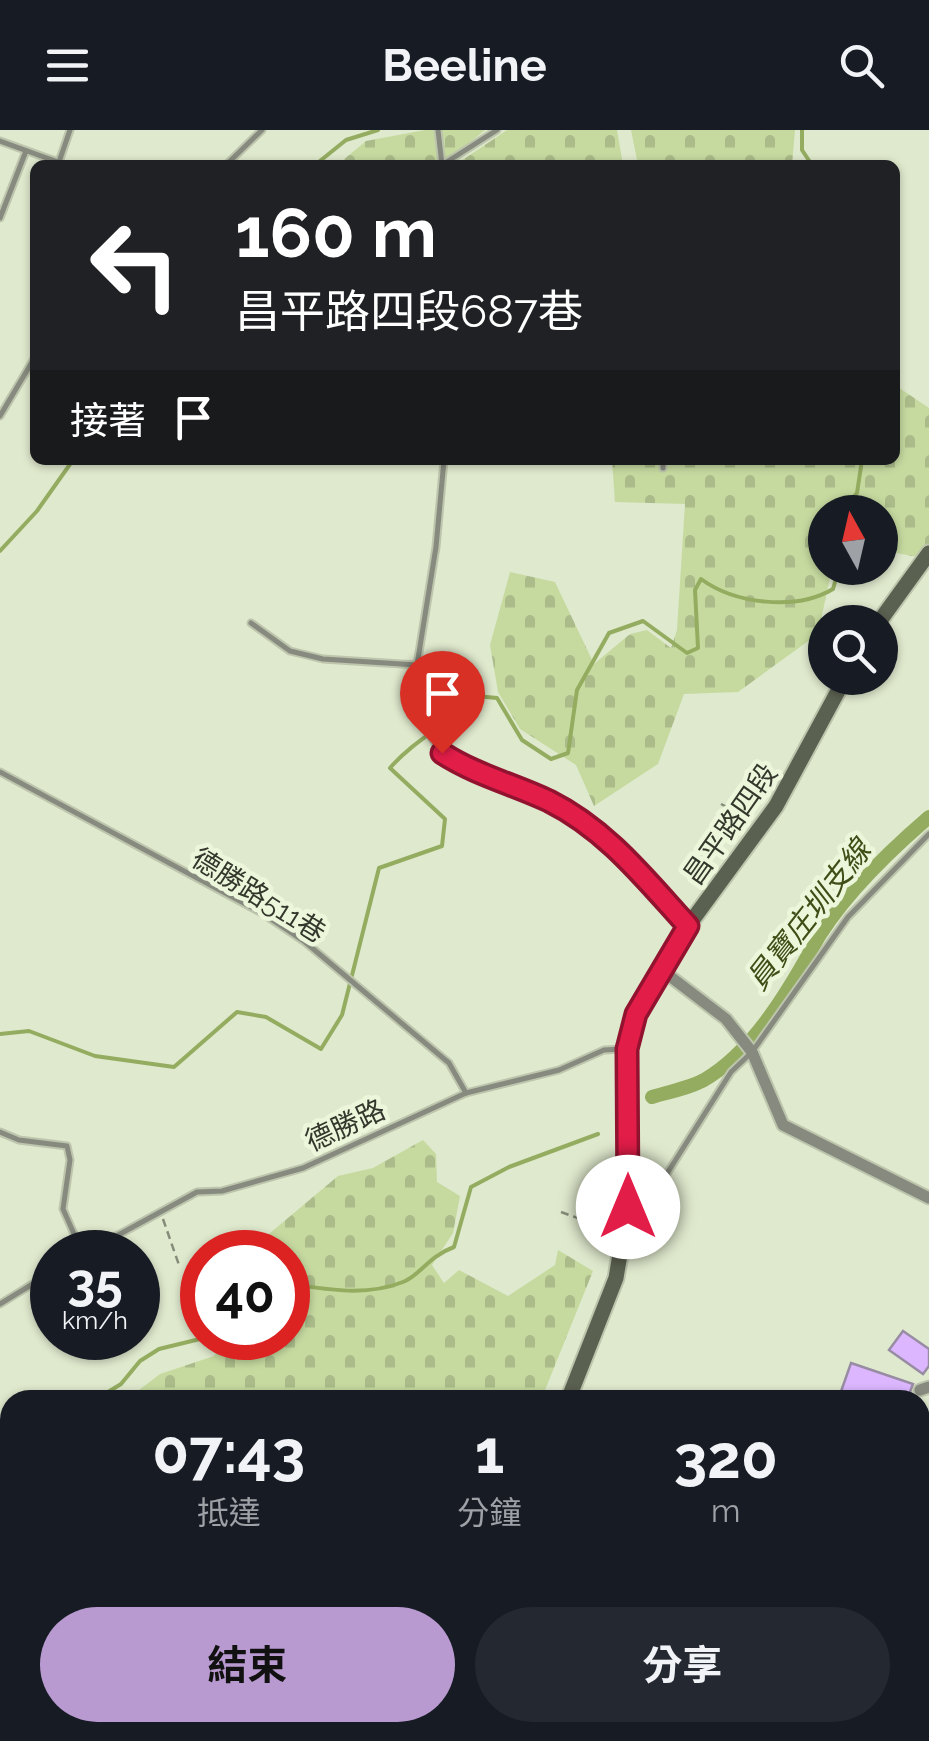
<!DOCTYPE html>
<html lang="zh-TW">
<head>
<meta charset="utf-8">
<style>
	:root { --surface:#171b24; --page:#242831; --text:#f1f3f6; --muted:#9ea1a6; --accent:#b89ad0 }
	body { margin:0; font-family:Raleway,"Noto Sans TC",sans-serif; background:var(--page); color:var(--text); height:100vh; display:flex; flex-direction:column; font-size:38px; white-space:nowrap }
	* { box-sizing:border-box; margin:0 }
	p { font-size:32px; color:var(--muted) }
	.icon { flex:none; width:55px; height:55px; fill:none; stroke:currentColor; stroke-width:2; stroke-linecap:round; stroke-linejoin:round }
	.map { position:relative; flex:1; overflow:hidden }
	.sheet { position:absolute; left:0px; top:1260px; width:930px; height:352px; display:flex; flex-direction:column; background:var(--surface); border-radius:30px 30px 0 0; box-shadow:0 2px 8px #0004 }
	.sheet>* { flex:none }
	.guide { position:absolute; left:30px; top:30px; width:870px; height:305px; border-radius:15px; box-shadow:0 2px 8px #0004; background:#202124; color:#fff; overflow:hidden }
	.needle { width:65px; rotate:352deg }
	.tools { position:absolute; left:808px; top:365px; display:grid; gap:20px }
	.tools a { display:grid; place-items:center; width:90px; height:90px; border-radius:50%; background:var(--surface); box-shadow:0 2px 8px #0004; font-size:50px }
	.speed { position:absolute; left:30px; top:1100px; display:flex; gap:20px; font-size:50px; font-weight:700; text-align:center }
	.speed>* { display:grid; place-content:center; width:130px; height:130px; border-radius:50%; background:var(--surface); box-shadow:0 2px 8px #0004; line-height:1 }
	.speed small { font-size:25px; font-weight:400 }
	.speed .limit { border:15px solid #d22; background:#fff; color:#111 }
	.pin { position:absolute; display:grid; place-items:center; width:85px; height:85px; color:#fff; margin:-102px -42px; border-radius:50% 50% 50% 0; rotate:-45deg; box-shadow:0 0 10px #0007 }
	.pin .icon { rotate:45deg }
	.me { position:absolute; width:110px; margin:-55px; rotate:0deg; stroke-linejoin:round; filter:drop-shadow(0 0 8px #0008) }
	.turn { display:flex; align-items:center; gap:35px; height:210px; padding:0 40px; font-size:45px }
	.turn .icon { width:130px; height:130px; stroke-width:2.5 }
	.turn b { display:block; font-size:70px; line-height:85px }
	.then { display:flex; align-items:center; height:95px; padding:0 40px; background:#0003; gap:20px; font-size:38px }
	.eta { display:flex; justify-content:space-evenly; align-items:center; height:170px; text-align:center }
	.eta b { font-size:60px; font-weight:700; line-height:70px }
	.button { display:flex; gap:20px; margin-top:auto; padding:20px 40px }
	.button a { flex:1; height:115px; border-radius:60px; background:var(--accent); color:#111; font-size:40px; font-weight:700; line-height:115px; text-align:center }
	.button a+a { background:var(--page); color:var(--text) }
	header { display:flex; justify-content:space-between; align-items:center; height:130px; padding:0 40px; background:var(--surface); font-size:45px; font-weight:700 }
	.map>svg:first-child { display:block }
	.cemetery { fill:url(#cemetery-stones) }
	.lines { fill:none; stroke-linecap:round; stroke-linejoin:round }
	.stream { stroke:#94ac60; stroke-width:4 }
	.canal { stroke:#94ac60; stroke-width:14 }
	.building { fill:#dcb7ff; stroke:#988ca4; stroke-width:2.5 }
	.lane-casing { stroke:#bdc5ad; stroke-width:9 }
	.street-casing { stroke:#bdc5ad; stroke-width:15 }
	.secondary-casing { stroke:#bdc5ad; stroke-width:19 }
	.path { stroke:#858c79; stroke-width:2.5; stroke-dasharray:8 5; stroke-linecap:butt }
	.lane { stroke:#878b7f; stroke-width:5 }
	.street { stroke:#878b7f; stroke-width:11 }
	.secondary { stroke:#5b6150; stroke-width:15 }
	.route-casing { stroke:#92132f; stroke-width:25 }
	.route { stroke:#e11d48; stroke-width:18 }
	.labels { text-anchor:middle; stroke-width:9; stroke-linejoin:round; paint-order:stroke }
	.street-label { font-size:28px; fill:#33372c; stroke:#ecf6da }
	.water-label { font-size:30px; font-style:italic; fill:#3f4e17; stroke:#ecf6da }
</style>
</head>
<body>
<header><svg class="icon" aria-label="menu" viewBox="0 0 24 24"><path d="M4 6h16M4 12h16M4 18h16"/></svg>Beeline<svg class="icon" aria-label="search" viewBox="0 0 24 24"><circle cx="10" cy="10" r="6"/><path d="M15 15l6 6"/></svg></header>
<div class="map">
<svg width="929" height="1611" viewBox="0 0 929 1611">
	<defs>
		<pattern id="cemetery-stones" width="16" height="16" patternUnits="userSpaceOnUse" patternTransform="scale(2.5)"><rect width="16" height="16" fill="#c6daa0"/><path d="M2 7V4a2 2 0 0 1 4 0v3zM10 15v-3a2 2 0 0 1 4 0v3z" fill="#abbc8a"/></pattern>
	</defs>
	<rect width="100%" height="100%" fill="#dfe9cd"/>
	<g class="cemetery">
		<polygon points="425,0 485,0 443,35 337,35 366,11"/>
		<polygon points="507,0 617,0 623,35 455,35"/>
		<polygon points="631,0 795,0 792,35 638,35"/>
		<polygon points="895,255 929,278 929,418 918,427 880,420 880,382 825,382 825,438 832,438 818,504 738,562 684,564 658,634 594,676 576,635 520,599 498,562 490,515 510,442 555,452 594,534 630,504 647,500 671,518 677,500 685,374 615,372 612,330 895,330"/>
		<polygon points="423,1010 436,1024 437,1052 460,1066 453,1103 432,1135 444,1153 459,1140 508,1166 555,1135 558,1120 593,1141 541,1270 126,1270 160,1244 214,1226 227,1208 288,1208 288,1122 261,1122 257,1114 338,1046 373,1038"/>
	</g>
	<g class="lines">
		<g class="stream">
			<polyline points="802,0 802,20 812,35"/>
			<polyline points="315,35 346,10 378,0"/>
			<polyline points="840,382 857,363 862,330"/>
			<polyline points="0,421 37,381 73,330"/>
			<path d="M 0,904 L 29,901 L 95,926 L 174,937 L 237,882 L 266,887 L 321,919 L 342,885 L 379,738 L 442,716 L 445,689 L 390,638 C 415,609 449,594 476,566 L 497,568 L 522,610 L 551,629 L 568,623 L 577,560 L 609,503 L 643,491 L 687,523 L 698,518 L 695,460 L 701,449 C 735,474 796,481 833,459 L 839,438"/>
			<path d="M 288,1154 C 327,1159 365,1167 403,1152 C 421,1145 427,1127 454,1117 L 471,1057 L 509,1037 L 598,1004"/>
			<polyline points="95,1270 121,1254 140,1231 159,1219 204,1208"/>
			<polyline points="0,1449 10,1430"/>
		</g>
		<path class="canal" d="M 652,967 C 669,962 689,958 704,950 C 751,923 786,865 811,820 C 838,770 887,723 929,687"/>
	</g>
	<g class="building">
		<polygon points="903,1201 929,1219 929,1236 923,1244 889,1220"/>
		<polygon points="851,1233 913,1254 907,1270 838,1270"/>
		<polygon points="922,1326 929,1329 929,1368 920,1364"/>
		<polygon points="920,1368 929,1371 929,1444 920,1440"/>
		<polygon points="920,1512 929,1518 929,1611 875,1611 879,1602 920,1602"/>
		<polygon points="578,1602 583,1608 579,1611 524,1611 516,1603"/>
	</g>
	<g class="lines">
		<g class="lane-casing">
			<g id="lane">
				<polyline points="438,0 442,35 497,0"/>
				<polyline points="0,11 66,35"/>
				<polyline points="59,32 70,0"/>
				<polyline points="226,35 262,0"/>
				<polyline points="397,35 441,35"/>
				<polyline points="0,88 26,21"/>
				<polyline points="0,286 35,227"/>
				<polyline points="444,330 436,417 417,535 417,562 425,598 442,623 468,640 550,671 609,709 686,794"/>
				<polyline points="663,330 663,338"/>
				<polyline points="251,493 290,521 323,529 417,535"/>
				<polyline points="0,642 262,783 305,812 449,933 466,963"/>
				<polyline points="0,1002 19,1010 67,1016 70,1030 63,1079 82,1122"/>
				<polyline points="87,1122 197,1062 222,1061 303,1038 466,963 559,940 604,920 622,919"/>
				<polyline points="626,1127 656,1061 731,942 752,922 848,787 929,704"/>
				<polyline points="0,1174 52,1142"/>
				<polyline points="0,1374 10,1374"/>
				<polyline points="42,1611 43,1602"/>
				<polyline points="704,1611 707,1602"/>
				<polyline points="856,1611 859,1602"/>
			</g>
		</g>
		<g class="street-casing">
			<g id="street">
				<polyline points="663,841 726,889 752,922 783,995 929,1068"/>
				<polyline points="920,1260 929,1257"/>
				<polyline points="814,1602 833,1611"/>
			</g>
		</g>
		<g class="secondary-casing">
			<g id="secondary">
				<polyline points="879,492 929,423"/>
				<polyline points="568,1270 616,1148 628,1077 627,919 636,884 688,796 776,676 845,548"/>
				<polyline points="420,1611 424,1602"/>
			</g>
		</g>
		<g class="path">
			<polyline points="721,674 748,688"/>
			<polyline points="561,1082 608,1099"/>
			<polyline points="163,1089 179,1135"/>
		</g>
		<use href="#lane" class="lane"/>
		<use href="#street" class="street"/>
		<use href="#secondary" class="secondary"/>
	</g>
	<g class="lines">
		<g class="route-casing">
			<path id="route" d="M 442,623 C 476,645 513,654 549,671 C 607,700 645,749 688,796 L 636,884 L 627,919 L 628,1077"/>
		</g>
		<use href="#route" class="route"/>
	</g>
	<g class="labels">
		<g class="street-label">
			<text transform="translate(730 694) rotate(-55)" y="10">昌平路四段</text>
			<text transform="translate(259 765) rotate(32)" y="10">德勝路511巷</text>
			<text transform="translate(345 995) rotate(-25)" y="10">德勝路</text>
		</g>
		<g class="water-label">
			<text transform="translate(809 785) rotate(-52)" y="10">員寶庄圳支線</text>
		</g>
	</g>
</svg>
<div class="tools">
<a><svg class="needle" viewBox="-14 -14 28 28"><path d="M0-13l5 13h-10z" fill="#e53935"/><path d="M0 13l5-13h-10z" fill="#9ea1a6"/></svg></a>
<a><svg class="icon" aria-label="search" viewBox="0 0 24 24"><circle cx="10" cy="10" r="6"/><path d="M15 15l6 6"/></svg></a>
</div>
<div class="speed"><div>35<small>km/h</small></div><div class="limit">40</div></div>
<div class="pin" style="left:442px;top:623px;background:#d93025"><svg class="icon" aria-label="arrive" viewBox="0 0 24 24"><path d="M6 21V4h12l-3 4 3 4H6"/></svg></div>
<svg class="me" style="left:628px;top:1077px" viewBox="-20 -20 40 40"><circle r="19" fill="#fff"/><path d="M0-13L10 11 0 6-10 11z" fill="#e11d48"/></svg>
<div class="guide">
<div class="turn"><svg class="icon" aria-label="left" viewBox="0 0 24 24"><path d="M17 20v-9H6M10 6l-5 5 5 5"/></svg><div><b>160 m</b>昌平路四段687巷</div></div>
<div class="then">接著<svg class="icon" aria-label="arrive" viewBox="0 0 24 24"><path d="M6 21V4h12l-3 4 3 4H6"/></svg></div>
</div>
<section class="sheet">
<div class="eta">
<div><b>07:43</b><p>抵達</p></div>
<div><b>1</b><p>分鐘</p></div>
<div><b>320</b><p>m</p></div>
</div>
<div class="button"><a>結束</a><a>分享</a></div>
</section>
</div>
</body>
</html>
